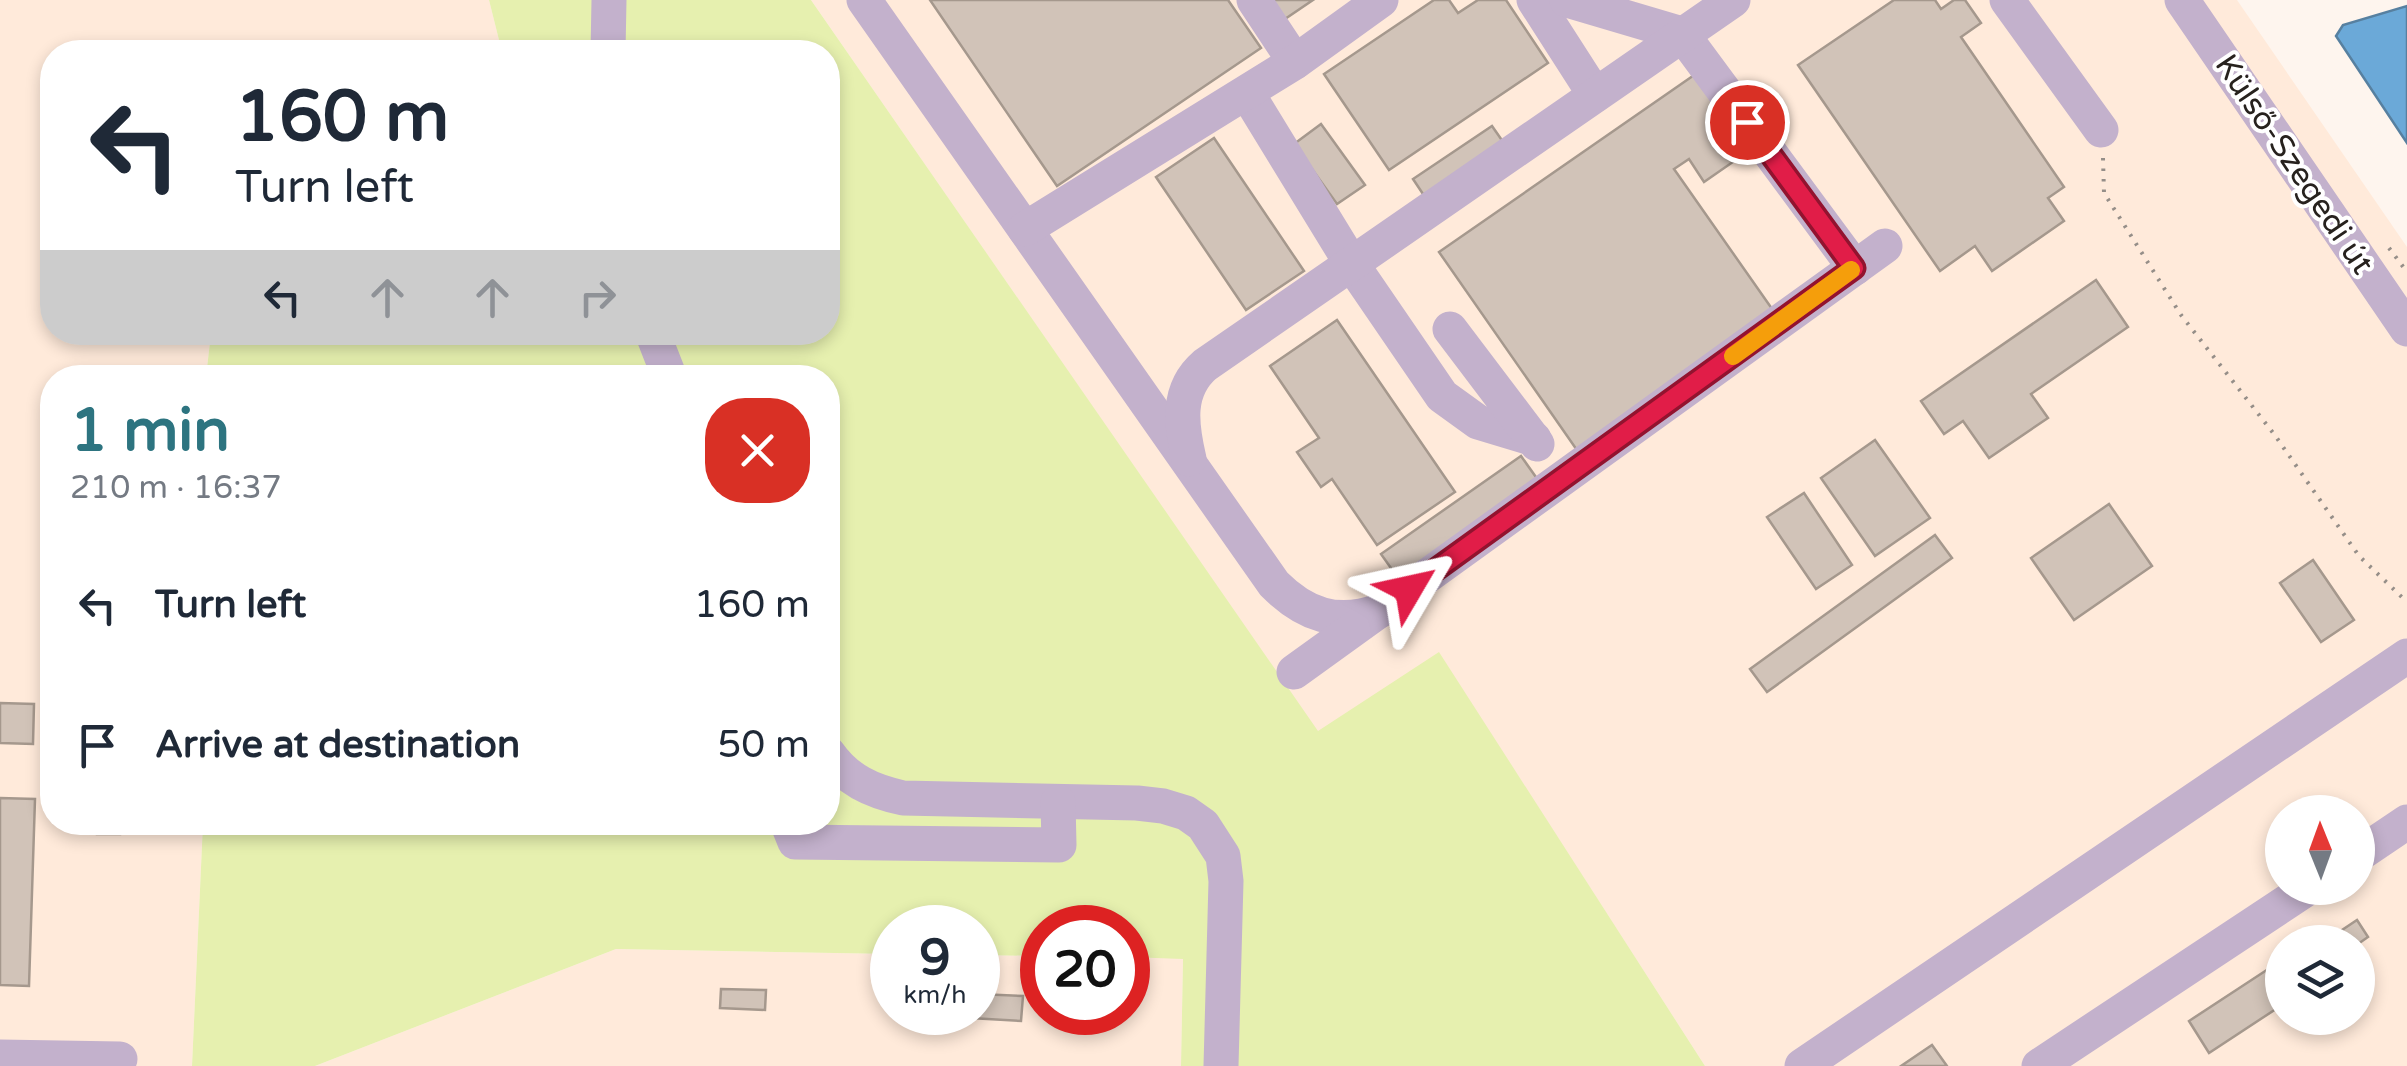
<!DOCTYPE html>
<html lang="en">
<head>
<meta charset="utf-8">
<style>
	:root { --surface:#fff; --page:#f2f2f3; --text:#1f2937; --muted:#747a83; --accent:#2d7480 }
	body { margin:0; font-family:"Varela Round",sans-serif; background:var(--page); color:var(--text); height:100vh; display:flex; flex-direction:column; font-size:38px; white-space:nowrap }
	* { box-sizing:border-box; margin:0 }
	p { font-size:32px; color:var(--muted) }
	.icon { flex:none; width:55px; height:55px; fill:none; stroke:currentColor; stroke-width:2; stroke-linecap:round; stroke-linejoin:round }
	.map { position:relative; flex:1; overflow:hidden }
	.sheet { position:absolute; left:40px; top:365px; width:800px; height:470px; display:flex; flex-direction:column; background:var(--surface); border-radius:40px; box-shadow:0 5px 15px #0003 }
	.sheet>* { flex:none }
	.top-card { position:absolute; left:40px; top:40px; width:800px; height:305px; border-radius:40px; box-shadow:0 5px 15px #0003; background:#fff; color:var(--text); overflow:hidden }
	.needle { width:65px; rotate:359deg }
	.tools { position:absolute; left:2265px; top:795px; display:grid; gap:20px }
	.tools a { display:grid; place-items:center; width:110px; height:110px; border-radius:50%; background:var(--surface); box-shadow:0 5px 15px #0003; font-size:50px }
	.speed { position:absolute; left:870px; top:905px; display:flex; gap:20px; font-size:50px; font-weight:700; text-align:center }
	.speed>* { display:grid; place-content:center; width:130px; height:130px; border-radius:50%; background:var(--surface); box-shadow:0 5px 15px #0003; line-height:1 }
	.speed small { font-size:25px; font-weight:400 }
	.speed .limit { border:15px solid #d22; background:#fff; color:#111 }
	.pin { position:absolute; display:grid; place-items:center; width:85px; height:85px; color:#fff; margin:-42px; border:5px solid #fff; border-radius:50%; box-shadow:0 2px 10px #0007 }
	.me { position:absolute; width:110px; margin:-55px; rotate:54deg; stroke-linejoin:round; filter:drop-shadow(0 0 8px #0008) }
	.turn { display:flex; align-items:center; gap:35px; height:210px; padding:0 30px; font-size:45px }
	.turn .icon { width:130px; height:130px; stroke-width:2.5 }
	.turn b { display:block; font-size:70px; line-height:85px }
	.lanes { display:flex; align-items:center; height:95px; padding:0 30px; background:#0003; justify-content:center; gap:50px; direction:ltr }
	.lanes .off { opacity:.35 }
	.round { display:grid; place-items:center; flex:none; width:105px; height:105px; border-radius:40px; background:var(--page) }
	.summary { display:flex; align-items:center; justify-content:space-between; height:170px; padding:0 30px }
	h1 { font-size:60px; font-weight:800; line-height:75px; color:var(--accent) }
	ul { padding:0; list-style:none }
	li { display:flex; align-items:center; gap:30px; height:140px; padding:0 30px }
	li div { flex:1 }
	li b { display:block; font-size:38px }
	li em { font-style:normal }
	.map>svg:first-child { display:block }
	.built { fill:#ffeada; fill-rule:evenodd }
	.green { fill:#e6f0af }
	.water { fill:#6ba9d8; stroke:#5780a0; stroke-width:2.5 }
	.building { fill:#d1c3b8; stroke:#a5988d; stroke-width:2.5 }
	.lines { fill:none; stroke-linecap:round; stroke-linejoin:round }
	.path { stroke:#958e88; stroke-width:4; stroke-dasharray:2.5 8; stroke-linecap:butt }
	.minor { stroke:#c3b1cc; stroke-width:35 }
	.route-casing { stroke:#92132f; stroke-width:25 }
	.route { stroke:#e11d48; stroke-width:18 }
	.slow { stroke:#f59e0b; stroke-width:18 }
	.labels { text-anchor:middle; stroke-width:8; stroke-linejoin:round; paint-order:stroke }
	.street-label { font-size:32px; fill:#27221e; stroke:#fff }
</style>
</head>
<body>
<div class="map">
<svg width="2407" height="1066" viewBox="0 0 2407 1066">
	<rect width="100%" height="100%" fill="#fef5ee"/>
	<g class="built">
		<polygon points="0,0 489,0 502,52 52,52 52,332 211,333 206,377 52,378 52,822 203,823 192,1066 0,1066"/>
		<path d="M 811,0 L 2237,0 L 2407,247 L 2407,1066 L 1705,1066 L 1439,653 L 1318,732 ZM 2282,812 L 2358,812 L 2358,888 L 2282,888 ZM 2282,942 L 2358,942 L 2358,1018 L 2282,1018 Z"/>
		<polygon points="616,949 892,954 892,1012 978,1012 978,955 1042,956 1042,1012 1128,1012 1128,957 1183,958 1181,1066 315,1066"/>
	</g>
	<polygon class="green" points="489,0 811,0 1318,731 1439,652 1705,1066 1181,1066 1183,959 1128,957 1128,928 1042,928 1042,956 978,955 978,928 892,928 892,954 616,949 315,1066 192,1066 203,823 828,822 828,378 206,377 211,333 828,332 828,52 502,52"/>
	<polygon class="water" points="2407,6 2407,143 2336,36 2343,25"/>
	<g class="building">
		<polygon points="930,0 1228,0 1261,48 1057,186"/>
		<polygon points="1267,0 1313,0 1282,21"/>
		<polygon points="1434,0 1449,0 1458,13 1478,0 1506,0 1548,63 1389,170 1324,74"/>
		<polygon points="1894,0 1935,0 1941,9 1954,0 1965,0 1981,23 1961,37 2064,187 2048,198 2064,221 1992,271 1975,246 1940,271 1798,65"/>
		<polygon points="1700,71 1753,148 1704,182 1689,159 1674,169 1777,316 1579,453 1439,252"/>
		<polygon points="1321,124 1365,185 1337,204 1294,144"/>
		<polygon points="1492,126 1508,149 1429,203 1413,179"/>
		<polygon points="1214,138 1304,271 1246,310 1156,177"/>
		<polygon points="2096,280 2128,327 2031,394 2048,418 1989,458 1963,421 1944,434 1921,401"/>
		<polygon points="1337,320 1455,492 1377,545 1332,479 1321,487 1297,452 1319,438 1270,366"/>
		<polygon points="1875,440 1930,518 1875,556 1821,478"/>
		<polygon points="1521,456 1543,487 1403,585 1381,554"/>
		<polygon points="1804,493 1852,565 1816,589 1767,517"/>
		<polygon points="2109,504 2152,566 2074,620 2031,558"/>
		<polygon points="1935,535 1952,558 1767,692 1750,669"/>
		<polygon points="2313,560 2354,620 2321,642 2280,583"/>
		<polygon points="0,703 34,704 33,744 0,743"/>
		<polygon points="0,798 35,799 29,986 0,985"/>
		<rect x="97" y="822" width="23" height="12"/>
		<polygon points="2357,920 2368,937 2358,944 2309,942 2323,933 2327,940"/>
		<polygon points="2282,960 2282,1005 2209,1053 2189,1021"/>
		<polygon points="721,989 766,990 765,1010 720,1008"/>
		<polygon points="978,994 1023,996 1021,1021 936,1016 936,1012 978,1012"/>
		<polygon points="1932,1045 1947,1066 1901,1066"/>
	</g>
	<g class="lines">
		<g class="path">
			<polyline points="2103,158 2104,193 2181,315 2274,434 2359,556 2407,602"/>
			<polyline points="2389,248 2407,272"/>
		</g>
		<g class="minor">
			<path d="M 864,0 L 1274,584 C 1305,615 1337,626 1379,611"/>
			<polyline points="1254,0 1295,62"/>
			<polyline points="1534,0 1595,95"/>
			<polyline points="1567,0 1682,34 1855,268"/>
			<polyline points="2007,0 2101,130"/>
			<polyline points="2182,0 2407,329"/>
			<polyline points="608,52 609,0"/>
			<polyline points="1247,93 1351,263 1442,396 1478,422 1534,439"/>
			<polyline points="1025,229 1295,62 1381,0"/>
			<polyline points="1450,329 1537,444"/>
			<polyline points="652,332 670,378"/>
			<path d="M 1189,459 C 1181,425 1176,390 1205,365 L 1733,0"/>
			<polyline points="1294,672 1885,246"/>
			<path d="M 828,753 C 847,780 871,791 903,798 L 1137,803 L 1163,806 L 1186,813 L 1203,825 L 1223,856 L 1226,881 L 1221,1066"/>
			<polyline points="787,822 795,842 1059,845 1058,802"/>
			<polyline points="2358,855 2407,822"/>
			<polyline points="0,1057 120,1059"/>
			<polyline points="1802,1066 2407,656"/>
			<polyline points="2039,1066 2308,888"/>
		</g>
	</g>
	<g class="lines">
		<g class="route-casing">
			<polyline id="route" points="1409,589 1854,268 1747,122"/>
		</g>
		<use href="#route" class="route"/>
		<polyline class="slow" points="1733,356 1851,270"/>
	</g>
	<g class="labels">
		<g class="street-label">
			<text transform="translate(2295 164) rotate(56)" y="11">Külső-Szegedi út</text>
		</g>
	</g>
</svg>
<div class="tools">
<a><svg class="needle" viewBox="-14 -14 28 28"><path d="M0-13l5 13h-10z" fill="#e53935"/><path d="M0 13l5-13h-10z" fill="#747a83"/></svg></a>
<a><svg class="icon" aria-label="layers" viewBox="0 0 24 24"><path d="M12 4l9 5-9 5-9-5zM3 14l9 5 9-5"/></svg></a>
</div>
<div class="speed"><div>9<small>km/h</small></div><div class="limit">20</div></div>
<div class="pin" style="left:1747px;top:122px;background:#d93025"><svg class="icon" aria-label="arrive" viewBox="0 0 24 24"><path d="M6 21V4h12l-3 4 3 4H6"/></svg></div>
<svg class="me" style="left:1409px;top:589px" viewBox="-20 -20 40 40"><path d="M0-17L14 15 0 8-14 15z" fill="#e11d48" stroke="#fff" stroke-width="4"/></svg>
<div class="top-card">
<div class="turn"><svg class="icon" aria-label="left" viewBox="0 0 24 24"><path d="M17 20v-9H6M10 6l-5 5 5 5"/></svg><div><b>160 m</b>Turn left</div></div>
<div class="lanes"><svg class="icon" aria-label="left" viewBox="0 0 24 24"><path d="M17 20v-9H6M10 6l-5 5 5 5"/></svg><svg class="icon off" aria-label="ahead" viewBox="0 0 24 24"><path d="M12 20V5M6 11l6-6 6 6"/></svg><svg class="icon off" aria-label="ahead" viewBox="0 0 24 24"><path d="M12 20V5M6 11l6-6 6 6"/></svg><svg class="icon off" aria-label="right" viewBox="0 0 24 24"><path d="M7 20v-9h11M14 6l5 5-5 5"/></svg></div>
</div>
<section class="sheet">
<div class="summary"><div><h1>1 min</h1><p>210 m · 16:37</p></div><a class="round" style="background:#d93025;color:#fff"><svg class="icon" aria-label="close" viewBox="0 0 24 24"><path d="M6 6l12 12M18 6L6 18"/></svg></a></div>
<ul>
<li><svg class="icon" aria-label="left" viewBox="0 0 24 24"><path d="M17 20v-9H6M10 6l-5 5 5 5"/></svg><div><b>Turn left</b></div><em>160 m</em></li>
<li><svg class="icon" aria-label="arrive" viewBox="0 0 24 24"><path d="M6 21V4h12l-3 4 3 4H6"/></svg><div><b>Arrive at destination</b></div><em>50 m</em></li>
</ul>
</section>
</div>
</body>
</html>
